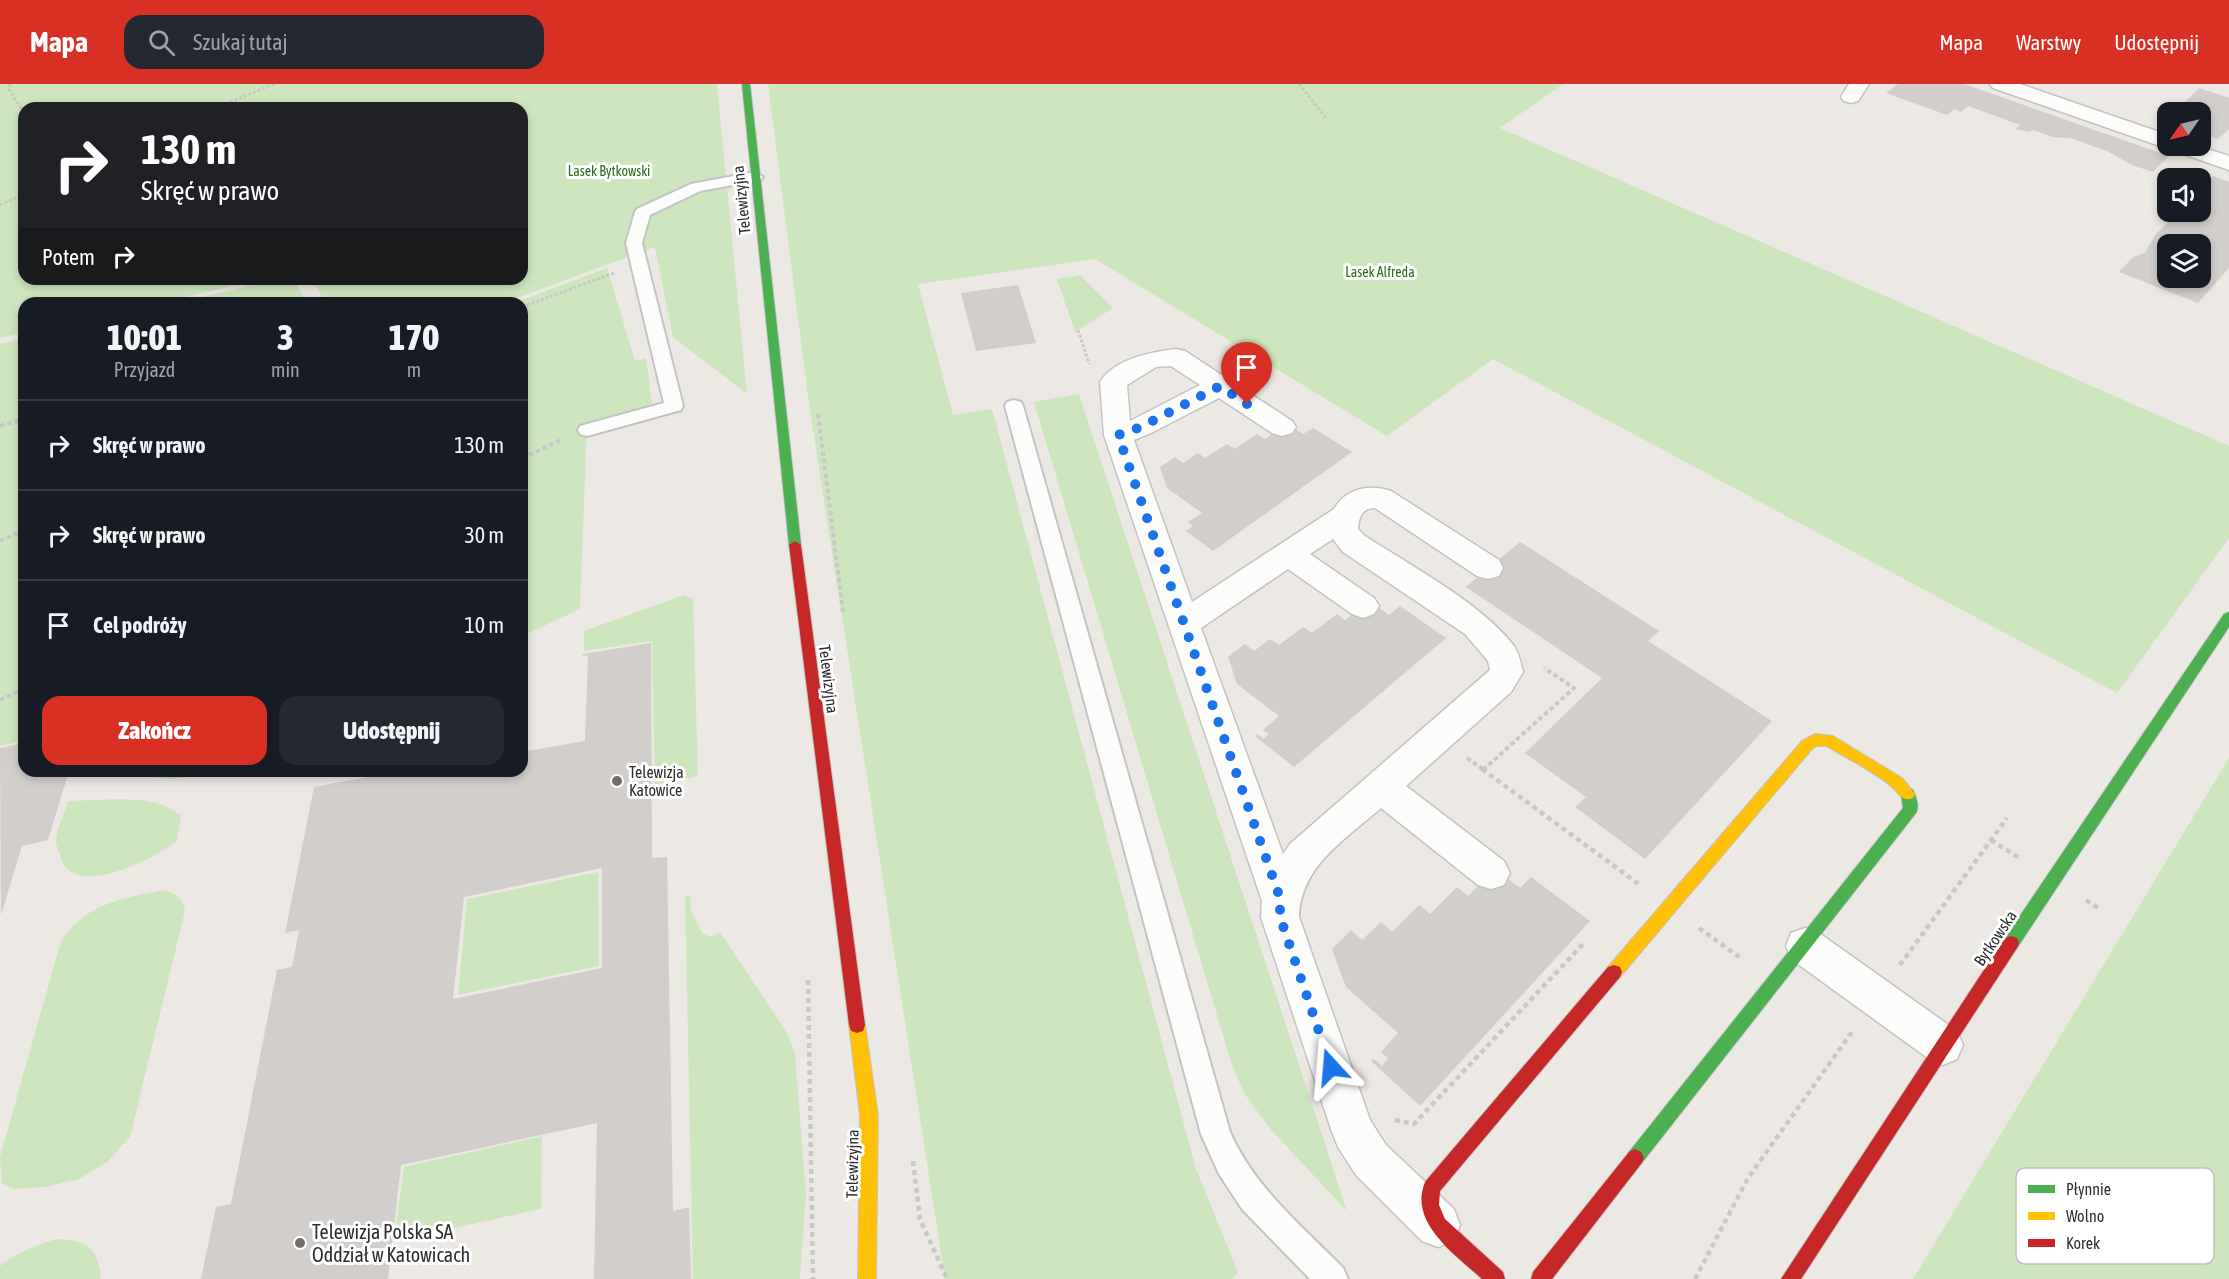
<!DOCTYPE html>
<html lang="pl">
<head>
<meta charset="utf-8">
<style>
	:root { --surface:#171b24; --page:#242831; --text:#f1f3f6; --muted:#9ea1a6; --line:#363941; --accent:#d93025 }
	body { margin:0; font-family:"Asap Condensed",sans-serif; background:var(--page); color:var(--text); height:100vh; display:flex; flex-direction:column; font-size:22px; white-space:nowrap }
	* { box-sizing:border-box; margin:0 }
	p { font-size:20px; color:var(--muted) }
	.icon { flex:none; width:33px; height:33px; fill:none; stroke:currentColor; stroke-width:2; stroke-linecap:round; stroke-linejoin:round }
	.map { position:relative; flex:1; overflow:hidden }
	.details { position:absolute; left:18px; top:213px; width:510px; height:480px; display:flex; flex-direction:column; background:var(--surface); border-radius:18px; box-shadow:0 3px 9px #0003 }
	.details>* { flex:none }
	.top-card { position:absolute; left:18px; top:18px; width:510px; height:183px; border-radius:18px; box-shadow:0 3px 9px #0003; background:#202124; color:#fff; overflow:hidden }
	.needle { width:39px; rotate:236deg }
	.buttons { position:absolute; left:2157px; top:18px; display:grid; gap:12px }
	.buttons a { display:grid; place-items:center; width:54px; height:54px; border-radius:12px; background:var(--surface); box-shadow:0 3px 9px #0003; font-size:30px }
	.pin { position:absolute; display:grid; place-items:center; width:51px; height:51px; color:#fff; margin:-62px -26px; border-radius:50% 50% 50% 0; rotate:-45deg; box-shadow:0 0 6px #0007 }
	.pin .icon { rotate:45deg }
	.me { position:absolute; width:66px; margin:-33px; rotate:341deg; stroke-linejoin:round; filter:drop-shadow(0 0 4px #0008) }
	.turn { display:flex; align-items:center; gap:21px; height:126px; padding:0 24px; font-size:27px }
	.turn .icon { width:78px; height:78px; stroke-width:2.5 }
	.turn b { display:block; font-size:42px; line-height:51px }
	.then { display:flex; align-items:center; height:57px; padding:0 24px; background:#0003; gap:12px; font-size:22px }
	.eta { display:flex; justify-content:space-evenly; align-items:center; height:102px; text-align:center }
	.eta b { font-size:36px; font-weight:800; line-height:42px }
	.cta { display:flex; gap:12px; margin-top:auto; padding:12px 24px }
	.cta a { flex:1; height:69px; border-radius:18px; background:var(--accent); color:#fff; font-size:24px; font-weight:800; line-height:69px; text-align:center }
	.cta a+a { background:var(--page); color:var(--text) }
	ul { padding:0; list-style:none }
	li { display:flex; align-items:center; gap:18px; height:90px; padding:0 24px; border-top:2px solid var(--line) }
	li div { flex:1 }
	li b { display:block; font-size:22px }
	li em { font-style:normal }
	header { display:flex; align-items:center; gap:36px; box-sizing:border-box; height:84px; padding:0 30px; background:var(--accent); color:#fff }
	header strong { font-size:28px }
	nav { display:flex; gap:33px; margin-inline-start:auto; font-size:21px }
	.search { width:420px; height:54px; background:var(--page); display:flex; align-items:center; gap:15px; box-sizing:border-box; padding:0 21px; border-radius:18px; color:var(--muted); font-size:22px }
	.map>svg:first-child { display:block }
	.green { fill:#cee6be }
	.building { fill:#d1cecb; fill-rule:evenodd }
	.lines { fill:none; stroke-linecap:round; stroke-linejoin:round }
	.lane-casing { stroke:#c5c4c5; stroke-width:4 }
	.street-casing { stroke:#c5c4c5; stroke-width:3 }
	.fast-casing { stroke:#c5c4c5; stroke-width:2 }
	.slow-casing { stroke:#c5c4c5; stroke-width:2 }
	.jam-casing { stroke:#c5c4c5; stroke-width:2 }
	.path-far2 { stroke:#c9c9c8; stroke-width:3; stroke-dasharray:3 2; stroke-linecap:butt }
	.path-far1 { stroke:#c9c9c8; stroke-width:4; stroke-dasharray:4.5 3; stroke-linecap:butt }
	.path { stroke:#c9c9c8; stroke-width:4.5; stroke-dasharray:5 4; stroke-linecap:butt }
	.lane { fill:#fcfcfb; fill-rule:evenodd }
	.street { fill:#fcfcfb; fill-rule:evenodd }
	.fast { fill:#4caf50; fill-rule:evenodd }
	.slow { fill:#ffc107; fill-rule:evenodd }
	.jam { fill:#c62828; fill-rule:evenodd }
	.route { stroke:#1a73e8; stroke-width:10; stroke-dasharray:0 18 }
	.poi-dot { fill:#706f6e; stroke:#fff; stroke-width:2 }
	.labels { text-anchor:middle; stroke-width:6; stroke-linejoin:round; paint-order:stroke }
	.far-park-label { font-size:14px; fill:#2c6e1b; stroke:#fff }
	.street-label { font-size:16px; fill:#2e2e2e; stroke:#fff }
	.poi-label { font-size:16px; fill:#2e2e2e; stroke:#fff; text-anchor:start }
	.near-poi-label { font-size:20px; fill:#2e2e2e; stroke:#fff; text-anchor:start }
	.key { fill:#fff; stroke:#c0c0c0; stroke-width:1.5 }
	.key-label { font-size:16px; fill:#2e2e2e }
</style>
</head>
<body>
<header>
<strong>Mapa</strong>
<div class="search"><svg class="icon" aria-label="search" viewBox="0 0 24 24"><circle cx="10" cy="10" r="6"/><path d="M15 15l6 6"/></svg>Szukaj tutaj</div>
<nav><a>Mapa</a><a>Warstwy</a><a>Udostępnij</a></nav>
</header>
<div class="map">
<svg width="2229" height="1195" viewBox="0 0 2229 1195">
	<rect width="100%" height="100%" fill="#ece8e4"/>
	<g class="green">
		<polygon points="0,0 717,0 747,310 673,253 655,163 503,219 325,219 312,195 522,195 522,24 24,24 24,195 262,195 159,219 24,219 24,249 0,254"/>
		<polygon points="768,0 1563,0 1500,44 2229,362 2229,454 2117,609 1493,275 1387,352 1095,175 918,200 953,331 992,325 1196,1085 1238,1188 1232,1195 945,1195 809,320"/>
		<polygon points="607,184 635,277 646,274 652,320 587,340 580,525 522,552 522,219 514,219"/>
		<polygon points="1080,191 1113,224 1075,248 1057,195"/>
		<polygon points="279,195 293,195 308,219 176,219"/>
		<polygon points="24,254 24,657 0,662 0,260"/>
		<polygon points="1079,310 1347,1127 1272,1047 1244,1009 1231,978 1034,318"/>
		<polygon points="684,511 693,515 698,692 655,701 652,557 584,567 584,547"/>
		<polygon points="2229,674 2229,1195 1913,1195"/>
		<polygon points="98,687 224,687 218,690 170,695"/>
		<path d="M 121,715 C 144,716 163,717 181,732 L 177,757 C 154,775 71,818 60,771 C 59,767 56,762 56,758 C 56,745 65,729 68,717 Z"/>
		<polygon points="598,788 599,882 458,911 467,815"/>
		<path d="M 162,806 C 177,809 182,813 185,827 L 130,1053 L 107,1078 L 79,1095 L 45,1103 L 14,1105 L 2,1099 L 0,1073 L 61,857 C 87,819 120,815 162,806 Z"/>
		<polygon points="690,811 691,826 702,849 710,853 720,848 787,949 795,969 806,1111 800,1195 693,1195 685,812"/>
		<polygon points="542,1052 541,1125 394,1157 404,1083"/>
		<path d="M 56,1155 C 86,1156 98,1163 101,1195 L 0,1195 L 0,1182 C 18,1168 34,1162 56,1155 Z"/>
	</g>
	<g class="building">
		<polygon points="1898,0 1964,0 2169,72 2153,88 2132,81 2107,67 2070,54 2053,53 2033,46 2030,48 2015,45 2020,41 1968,22 1961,28 1954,25 1947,31 1886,9"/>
		<polygon points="2199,4 2229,14 2229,45 2218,55 2200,49 2200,28 2175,28"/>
		<path d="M 2213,92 L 2229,98 L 2229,184 L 2198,219 L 2119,188 L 2133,173 L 2145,169 L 2155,151 L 2178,128 L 2200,128 L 2200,104 ZM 2168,160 L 2200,160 L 2200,194 L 2168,194 Z"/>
		<polygon points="1018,201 1036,259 976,267 961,209"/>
		<polygon points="1287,340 1303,350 1313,344 1352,368 1213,467 1186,447 1193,442 1188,438 1202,429 1167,404 1160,383 1175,373 1183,379 1198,369 1205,374 1227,360 1235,365 1257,350 1265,355"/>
		<polygon points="1520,458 1659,547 1648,557 1772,637 1645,775 1575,723 1586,713 1525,669 1602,594 1466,503"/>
		<polygon points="1370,517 1389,531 1400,522 1446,554 1294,683 1255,652 1257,650 1263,655 1269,650 1263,646 1279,632 1237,600 1228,573 1245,560 1254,567 1270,555 1279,561 1303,543 1312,549 1337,530 1345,536"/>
		<path d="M 651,559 L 652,774 L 667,773 L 673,1127 L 689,1123 L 691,1195 L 594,1195 L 597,1039 L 401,1081 L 388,1195 L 201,1195 L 216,1123 L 231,1120 L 277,886 L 292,883 L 299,846 L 285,849 L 314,703 L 400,687 L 522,687 L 522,668 L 585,657 L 588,571 L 583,572 L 583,570 ZM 602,784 L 602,884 L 453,915 L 464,813 Z"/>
		<polygon points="24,659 24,687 69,687 48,756 22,762 1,831 0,664"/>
		<polygon points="1495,785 1520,804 1531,793 1590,837 1420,1022 1371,977 1374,975 1382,982 1388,974 1381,968 1398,949 1346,903 1332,865 1351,846 1362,856 1381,838 1392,848 1419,821 1430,830 1457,803 1468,812"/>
	</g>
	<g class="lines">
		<g class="lane-casing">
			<g id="lane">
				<polygon points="755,88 763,93 760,96 700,107 650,131 642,159 683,322 681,326 587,352 580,350 578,346 580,342 664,319 626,159 635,128 637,125 691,100"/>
				<path d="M 1014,316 L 1021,318 L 1023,322 L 1230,1048 C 1254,1103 1302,1142 1343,1184 L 1348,1195 L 1310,1195 L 1242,1125 L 1219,1090 L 1201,1050 L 1005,322 L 1007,318 Z"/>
			</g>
		</g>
		<g class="street-casing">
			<g id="street">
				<polygon points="1849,0 1869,0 1858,17 1851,19 1844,17 1841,13"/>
				<polygon points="1990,0 2020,0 2168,51 2168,62 2198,62 2229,72 2229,86 1993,4"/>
				<path d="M 1176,265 L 1185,267 L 1292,337 L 1296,343 L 1292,349 L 1282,352 L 1272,349 L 1219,314 L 1151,349 L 1134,356 L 1192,518 L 1334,425 C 1346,404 1369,400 1391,407 L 1499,476 L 1503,484 L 1499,492 L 1488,495 L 1477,492 L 1375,424 C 1362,424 1359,433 1358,445 L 1365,452 C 1411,482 1481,519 1514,562 C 1519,570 1521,579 1523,588 L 1511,608 L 1406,702 L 1504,777 L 1510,789 L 1504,801 L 1491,805 L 1478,801 L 1381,724 C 1346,755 1301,781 1299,833 L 1370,1036 L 1386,1061 L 1454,1125 L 1460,1141 L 1454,1157 L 1438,1163 L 1422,1157 L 1356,1091 L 1338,1063 L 1332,1048 L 1261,833 L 1262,817 L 1104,351 L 1100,298 C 1114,275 1151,268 1176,265 ZM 1171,282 L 1200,301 L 1130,337 L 1127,301 L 1156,283 ZM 1333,455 L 1343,468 L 1465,550 L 1488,577 L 1490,586 L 1290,760 L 1283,770 L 1201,544 L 1288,485 L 1352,530 L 1363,534 L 1374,530 L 1379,522 L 1374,514 L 1310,470 Z"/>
				<polygon points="1805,844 1819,849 1957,947 1963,961 1957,975 1943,981 1929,975 1791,875 1786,862 1791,849"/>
			</g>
		</g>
		<g class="fast-casing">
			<g id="fast">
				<polygon points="742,0 750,0 801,461 795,465 789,461"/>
				<polygon points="2229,528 2229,543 2017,864 2011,866 2005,864 2003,859 2005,854 2224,530"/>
				<path d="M 1908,704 L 1913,706 C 1916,713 1920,722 1916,729 L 1641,1080 L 1635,1083 L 1629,1080 L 1626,1074 L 1629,1068 L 1903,724 L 1901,710 L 1903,706 Z"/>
			</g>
		</g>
		<g class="slow-casing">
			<g id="slow">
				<path d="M 1815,650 L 1833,652 L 1902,694 L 1915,710 L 1913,714 C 1903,718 1900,711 1894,705 C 1879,690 1845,673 1826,662 L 1817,662 L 1812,665 L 1620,893 L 1614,895 L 1608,893 L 1606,888 L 1608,883 L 1802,657 Z"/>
				<polygon points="857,933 863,935 865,941 878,1032 876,1195 858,1195 860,1032 849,941 851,935"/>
			</g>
		</g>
		<g class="jam-casing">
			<g id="jam">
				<polygon points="795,457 801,461 865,941 863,947 857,949 851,947 849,941 789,461"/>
				<polygon points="2011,852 2017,854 2019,859 2017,864 1801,1195 1781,1195 2005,854"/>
				<path d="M 1614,881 L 1620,883 L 1622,888 L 1620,893 L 1440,1107 L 1439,1121 L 1445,1135 L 1503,1188 L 1505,1195 L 1482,1195 C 1456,1171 1408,1139 1425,1098 L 1608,883 Z"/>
				<polygon points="1635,1065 1641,1068 1644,1074 1641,1080 1552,1195 1531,1195 1533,1188 1629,1068"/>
			</g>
		</g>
		<g class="path-far2">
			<polyline points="10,0 9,5 24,30"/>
			<polyline points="1299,0 1326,34"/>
			<polyline points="216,24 274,0"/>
			<polyline points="0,121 24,110"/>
			<polyline points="522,223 614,189"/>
			<polyline points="1078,246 1089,280"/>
		</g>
		<g class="path-far1">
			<polyline points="818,330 843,528"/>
			<polyline points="0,342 24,335"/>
			<polyline points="522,374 561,356"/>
			<polyline points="0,457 24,446"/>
			<polyline points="0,616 24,605"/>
			<polyline points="1467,674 1484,686"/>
			<polyline points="1483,686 1574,604 1544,584"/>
		</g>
		<g class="path">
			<polyline points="1482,685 1640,801"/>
			<polyline points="1991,756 2021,775"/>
			<polyline points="2086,816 2098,824"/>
			<polyline points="1699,844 1742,875"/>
			<polyline points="1900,881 2007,734"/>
			<polyline points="808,896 813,1195"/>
			<polyline points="1395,1036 1414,1040 1584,859"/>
			<polyline points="913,1077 920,1135 947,1195"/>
			<polyline points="1695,1195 1748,1094 1854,945"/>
		</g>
		<use href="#lane" class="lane"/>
		<use href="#street" class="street"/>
		<use href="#fast" class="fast"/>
		<use href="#slow" class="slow"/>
		<use href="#jam" class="jam"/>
	</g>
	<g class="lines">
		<polyline class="route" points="1247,320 1220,302 1141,343 1118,351 1280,814 1280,833 1331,983"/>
	</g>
	<g class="poi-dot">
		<circle cx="617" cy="697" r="6"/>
		<circle cx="300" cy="1159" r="6"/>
	</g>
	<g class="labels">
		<g class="far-park-label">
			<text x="609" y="92">Lasek Bytkowski</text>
			<text x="1380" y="193">Lasek Alfreda</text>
		</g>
		<g class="street-label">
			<text transform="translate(741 116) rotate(-96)" y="6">Telewizyjna</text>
			<text transform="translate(829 595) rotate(83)" y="6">Telewizyjna</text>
			<text transform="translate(1995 854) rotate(-56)" y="6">Bytkowska</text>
			<text transform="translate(852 1080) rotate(-89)" y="6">Telewizyjna</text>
		</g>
		<g class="poi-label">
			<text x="629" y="694">Telewizja<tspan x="629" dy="18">Katowice</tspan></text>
		</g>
		<g class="near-poi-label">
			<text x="312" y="1155">Telewizja Polska SA<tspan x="312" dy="23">Oddział w Katowicach</tspan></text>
		</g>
	</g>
	<rect x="2016" y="1084" width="198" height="96" rx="9" class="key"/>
	<rect x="2028" y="1101" width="27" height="8" fill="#4caf50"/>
	<rect x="2028" y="1128" width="27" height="8" fill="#ffc107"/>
	<rect x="2028" y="1155" width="27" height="8" fill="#c62828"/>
	<g class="key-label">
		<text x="2066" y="1111">Płynnie</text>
		<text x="2066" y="1138">Wolno</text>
		<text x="2066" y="1165">Korek</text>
	</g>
</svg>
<div class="buttons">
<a><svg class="needle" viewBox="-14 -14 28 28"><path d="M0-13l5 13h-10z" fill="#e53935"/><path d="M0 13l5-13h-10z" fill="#9ea1a6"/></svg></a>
<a><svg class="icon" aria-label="sound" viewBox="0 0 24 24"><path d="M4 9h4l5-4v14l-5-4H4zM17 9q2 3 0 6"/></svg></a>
<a><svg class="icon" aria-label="layers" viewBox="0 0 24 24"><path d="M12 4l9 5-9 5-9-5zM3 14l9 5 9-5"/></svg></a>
</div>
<div class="pin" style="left:1247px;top:320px;background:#d93025"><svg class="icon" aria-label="arrive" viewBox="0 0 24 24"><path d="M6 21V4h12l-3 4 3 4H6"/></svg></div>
<svg class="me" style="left:1331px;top:983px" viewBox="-20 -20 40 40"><path d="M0-17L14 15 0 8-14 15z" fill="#1a73e8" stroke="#fff" stroke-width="4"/></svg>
<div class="top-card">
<div class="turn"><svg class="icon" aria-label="right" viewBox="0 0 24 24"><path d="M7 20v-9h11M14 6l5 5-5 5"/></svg><div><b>130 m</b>Skręć w prawo</div></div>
<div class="then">Potem<svg class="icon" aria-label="right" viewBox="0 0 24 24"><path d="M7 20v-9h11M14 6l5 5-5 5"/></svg></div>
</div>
<section class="details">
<div class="eta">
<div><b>10:01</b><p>Przyjazd</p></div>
<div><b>3</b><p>min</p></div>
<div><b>170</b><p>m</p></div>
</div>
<ul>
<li><svg class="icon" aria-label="right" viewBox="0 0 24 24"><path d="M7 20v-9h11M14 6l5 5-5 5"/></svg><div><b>Skręć w prawo</b></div><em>130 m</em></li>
<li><svg class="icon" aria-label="right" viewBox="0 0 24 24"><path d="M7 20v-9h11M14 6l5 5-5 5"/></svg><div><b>Skręć w prawo</b></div><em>30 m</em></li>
<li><svg class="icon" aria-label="arrive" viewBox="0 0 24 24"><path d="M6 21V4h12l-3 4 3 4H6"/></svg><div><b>Cel podróży</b></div><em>10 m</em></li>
</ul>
<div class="cta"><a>Zakończ</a><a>Udostępnij</a></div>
</section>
</div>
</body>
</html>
